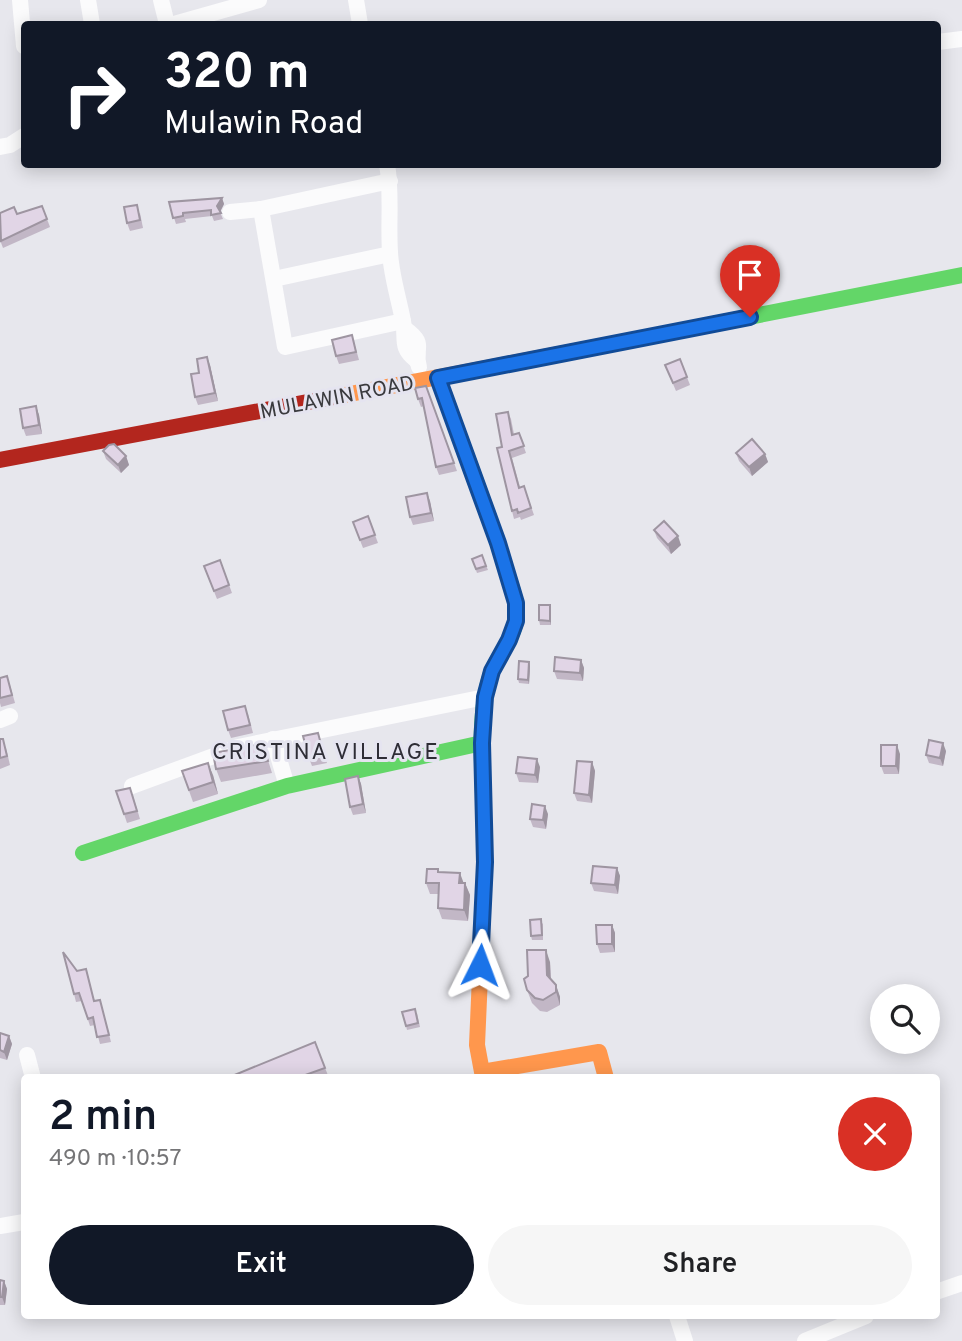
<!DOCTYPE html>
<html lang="en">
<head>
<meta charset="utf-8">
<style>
	:root { --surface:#fff; --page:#f6f6f6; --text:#202124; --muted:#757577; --accent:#111827 }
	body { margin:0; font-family:Overpass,sans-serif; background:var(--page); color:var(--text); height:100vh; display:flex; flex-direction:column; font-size:26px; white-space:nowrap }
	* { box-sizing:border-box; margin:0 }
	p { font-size:23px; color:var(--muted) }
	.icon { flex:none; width:38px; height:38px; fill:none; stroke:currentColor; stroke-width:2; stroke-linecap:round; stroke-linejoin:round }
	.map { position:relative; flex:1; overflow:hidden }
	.sheet { position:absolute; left:21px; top:1074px; width:919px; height:245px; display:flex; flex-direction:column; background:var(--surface); border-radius:7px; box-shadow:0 4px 18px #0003 }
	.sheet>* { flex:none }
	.top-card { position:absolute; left:21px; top:21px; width:920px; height:147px; border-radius:7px; box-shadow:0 4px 18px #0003; background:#111827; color:#fff; overflow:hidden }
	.buttons { position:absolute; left:870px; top:984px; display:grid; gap:14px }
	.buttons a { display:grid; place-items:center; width:70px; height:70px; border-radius:50%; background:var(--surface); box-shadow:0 4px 18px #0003; font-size:35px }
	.pin { position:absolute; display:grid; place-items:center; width:60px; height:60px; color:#fff; margin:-72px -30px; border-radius:50% 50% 50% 0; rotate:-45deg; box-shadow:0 0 7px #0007 }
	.pin .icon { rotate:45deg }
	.me { position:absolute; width:77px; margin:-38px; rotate:3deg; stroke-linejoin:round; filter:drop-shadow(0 0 5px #0008) }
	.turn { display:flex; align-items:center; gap:24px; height:147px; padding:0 28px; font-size:32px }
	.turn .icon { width:91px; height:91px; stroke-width:2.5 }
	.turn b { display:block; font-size:49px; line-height:60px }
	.round { display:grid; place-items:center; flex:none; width:74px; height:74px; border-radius:37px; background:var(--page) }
	.summary { display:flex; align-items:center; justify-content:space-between; height:119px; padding:0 28px }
	h1 { font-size:42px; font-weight:600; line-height:52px; color:var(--accent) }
	.primary-button { display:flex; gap:14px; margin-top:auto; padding:14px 28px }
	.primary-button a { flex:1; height:80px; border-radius:42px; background:var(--accent); color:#fff; font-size:28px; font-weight:600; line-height:80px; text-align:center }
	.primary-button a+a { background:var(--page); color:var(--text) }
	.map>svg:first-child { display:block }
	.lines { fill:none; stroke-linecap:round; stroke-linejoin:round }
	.street { stroke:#fbfbfc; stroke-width:16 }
	.fast { stroke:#63d668; stroke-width:16 }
	.slow { stroke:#ff974d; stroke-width:16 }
	.jam { stroke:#b3261e; stroke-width:16 }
	.wall { fill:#c2b7c6 }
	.shaded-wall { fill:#9e95a1 }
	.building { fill:#e1d5e6; stroke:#9e95a1; stroke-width:2 }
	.route-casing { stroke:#114b97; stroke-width:18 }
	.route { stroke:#1a73e8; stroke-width:12 }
	.labels { text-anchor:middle; stroke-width:6; stroke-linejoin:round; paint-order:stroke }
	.street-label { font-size:21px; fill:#3a3a3e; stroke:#e5e4f0 }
	.neighbourhood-label { font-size:23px; letter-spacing:2px; fill:#2e2d36; stroke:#e5e4f0 }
</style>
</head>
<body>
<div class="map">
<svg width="962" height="1341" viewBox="0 0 962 1341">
	<rect width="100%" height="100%" fill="#e7e7ed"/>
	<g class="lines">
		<g class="street">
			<polyline points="20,0 24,46"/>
			<polyline points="88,0 92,24"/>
			<polyline points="161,0 167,24"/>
			<polyline points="356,0 360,24"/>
			<polyline points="174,24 259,0"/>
			<polyline points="938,42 962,39"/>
			<polyline points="0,147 10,145 24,136"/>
			<path d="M 387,164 C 392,193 388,222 390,252 C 391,275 399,299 403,321 C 407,340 399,346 416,360"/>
			<polyline points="261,209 285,347 403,321"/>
			<polyline points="230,212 261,209 390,181"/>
			<polyline points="274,279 390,254"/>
			<path d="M 404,328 C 428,345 413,347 419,367"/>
			<polyline points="0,720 10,716"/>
			<polyline points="273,739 287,786"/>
			<polyline points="132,786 238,747 485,697"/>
			<polyline points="27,1055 33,1078"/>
			<polyline points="0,1226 24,1222"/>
			<polyline points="936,1292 962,1283"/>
			<polyline points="677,1316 685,1341"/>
			<polyline points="805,1341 866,1316"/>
		</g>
		<g class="fast">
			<polyline points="637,339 962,275"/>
			<path d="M 438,378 C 460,439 485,501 504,563 C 509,581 519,601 516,620 C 513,640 498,655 491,673 C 478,711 482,755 483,794"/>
			<polyline points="83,853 287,786 482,743"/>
		</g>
		<g class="slow">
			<polyline points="334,397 637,339"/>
			<polyline points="483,794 485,862 477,1045 482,1072 599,1052 606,1078"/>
		</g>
		<polyline class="jam" points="0,460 334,397"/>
	</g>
	<g class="wall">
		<polygon points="365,164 377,164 366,168"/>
		<polygon points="222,198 224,204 220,212 223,219 214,221 212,216 185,219 186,222 176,224 169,202"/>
		<polygon points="42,206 50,227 3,248 0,240 17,214"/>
		<polygon points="140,213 143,228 130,231 127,223"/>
		<polygon points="352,335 359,360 339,364 336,356"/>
		<polygon points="680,359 690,385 676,391 665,365"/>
		<polygon points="210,365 218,401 198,405 195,397 199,373"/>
		<polygon points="426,386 457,471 439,475 436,467 424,406 421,407 418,399"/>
		<polygon points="36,406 39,415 42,434 26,436 23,428"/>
		<polygon points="508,412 511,419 514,434 519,433 526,453 512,458 520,487 524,486 534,515 521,520 520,517 514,519 512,511 502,447"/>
		<polygon points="103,451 126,456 129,465 121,473 106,459"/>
		<polygon points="736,453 765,454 768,462 752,476 739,461"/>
		<polygon points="430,501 434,521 413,525 410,517"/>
		<polygon points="368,516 378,543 363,548 353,522"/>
		<polygon points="654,530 681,545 671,554 657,538"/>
		<polygon points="482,555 488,570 477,573 472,559"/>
		<polygon points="220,560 232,593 217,599 204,566"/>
		<polygon points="551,609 551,625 540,625 539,620"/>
		<polygon points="581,660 584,668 583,681 557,679 554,671"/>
		<polygon points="529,662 530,666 529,684 519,683 518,679"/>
		<polygon points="0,678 10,685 15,703 1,707 0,703"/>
		<polygon points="248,714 253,733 231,738 228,730"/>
		<polygon points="318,733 327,763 312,766 309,758"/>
		<polygon points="0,739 6,748 10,765 0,769"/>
		<polygon points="263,744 272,773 221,782 216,769"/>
		<polygon points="946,751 943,766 929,763 926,755"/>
		<polygon points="900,754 899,774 884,774 881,766"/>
		<polygon points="592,762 595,771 592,803 577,801 574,793"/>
		<polygon points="540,767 538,783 519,782 516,773"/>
		<polygon points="182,771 213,775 218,794 193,802"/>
		<polygon points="358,776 361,784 366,813 353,815 350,807"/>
		<polygon points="133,796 140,819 127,823 124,814"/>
		<polygon points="548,814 546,829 533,827 530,819"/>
		<polygon points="617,868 620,876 618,894 594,891 591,883"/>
		<polygon points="438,869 439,872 465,883 470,895 468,921 442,919 438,908 439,894 430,894 426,883"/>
		<polygon points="543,923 543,940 532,940 531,936"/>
		<polygon points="612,925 615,933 615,952 600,953 597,944"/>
		<polygon points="550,962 551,979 556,985 560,997 560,1005 547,1012 540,1011 532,1003 527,990"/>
		<polygon points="77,971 88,977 94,1001 102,1007 111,1042 100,1044 95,1025 90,1026 82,1001 76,1002 74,994"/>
		<polygon points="417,1013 420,1027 407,1030 406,1026"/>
		<polygon points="0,1033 9,1036 12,1044 7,1060 0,1058"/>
		<polygon points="315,1042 329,1078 233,1078"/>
		<polygon points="0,1280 4,1281 7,1289 5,1305 0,1305"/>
	</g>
	<g class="shaded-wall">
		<polygon points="222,198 224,204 220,212 217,206"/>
		<polygon points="207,357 210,365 218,401 215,393"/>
		<polygon points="36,406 39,415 42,434 39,425"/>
		<polygon points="765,454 768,462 752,476 749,467"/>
		<polygon points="126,456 129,465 121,473 118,465"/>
		<polygon points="427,493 430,501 434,521 431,513"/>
		<polygon points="678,536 681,545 671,554 668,545"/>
		<polygon points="550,605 551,609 551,625 550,621"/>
		<polygon points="581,660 584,668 583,681 580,673"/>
		<polygon points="529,662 530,666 529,684 528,680"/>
		<polygon points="943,743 946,751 943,766 940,758"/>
		<polygon points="897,745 900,754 899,774 896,766"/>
		<polygon points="537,759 540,767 538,783 535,775"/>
		<polygon points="592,762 595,771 592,803 589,795"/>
		<polygon points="208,763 213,775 218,794 213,782"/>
		<polygon points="358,776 361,784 366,813 363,804"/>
		<polygon points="545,806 548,814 546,829 543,820"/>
		<polygon points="617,868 620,876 618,894 615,885"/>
		<polygon points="460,873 464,884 459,883"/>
		<polygon points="465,883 470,895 468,921 464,910"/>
		<polygon points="612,925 615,933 615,952 612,944"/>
		<polygon points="546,950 550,962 551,987 547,975"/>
		<polygon points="556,985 560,997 560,1005 556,992"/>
		<polygon points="9,1036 12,1044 7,1060 4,1052"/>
		<polygon points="4,1281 7,1289 5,1305 2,1297"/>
	</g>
	<g class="building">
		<polygon points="222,198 217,206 221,213 211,215 211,210 183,213 183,216 173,218 169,202"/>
		<polygon points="137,205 140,220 127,223 124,207"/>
		<polygon points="42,206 47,219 1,241 0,213 14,207 17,214"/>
		<polygon points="352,335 356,352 336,356 332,340"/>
		<polygon points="207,357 215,393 195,397 191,374 199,373 197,359"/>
		<polygon points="680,359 687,377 673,383 665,365"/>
		<polygon points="426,386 454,463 436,467 422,398 418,399 415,388"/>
		<polygon points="36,406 39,425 23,428 20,409"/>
		<polygon points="508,412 512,435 519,433 524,446 509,451 519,488 524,486 531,508 518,513 517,509 512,511 497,448 502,447 496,414"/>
		<polygon points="752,439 765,454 749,467 736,453"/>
		<polygon points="114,444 126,456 118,465 103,451 109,445"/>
		<polygon points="427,493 431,513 410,517 406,497"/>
		<polygon points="368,516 375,535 360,540 353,522"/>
		<polygon points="664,521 678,536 668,545 654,530"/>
		<polygon points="482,555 486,566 476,569 472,559"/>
		<polygon points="220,560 229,585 214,591 204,566"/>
		<polygon points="539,605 550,605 550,621 539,620"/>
		<polygon points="555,657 581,660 580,673 554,671"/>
		<polygon points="519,661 529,662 528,680 518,679"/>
		<polygon points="7,676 12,695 0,698 0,678"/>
		<polygon points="245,706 250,725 228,730 223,711"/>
		<polygon points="318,733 324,755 309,758 303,736"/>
		<polygon points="0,739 3,739 7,756 0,758"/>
		<polygon points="929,740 943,743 940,758 926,755"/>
		<polygon points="263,744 268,761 216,769 213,753"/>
		<polygon points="881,745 897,745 896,766 881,766"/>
		<polygon points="518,757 537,759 535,775 516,773"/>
		<polygon points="577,761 592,762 589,795 574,793"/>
		<polygon points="208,763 213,782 189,790 182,771"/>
		<polygon points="358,776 363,804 350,807 345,779"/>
		<polygon points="130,788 137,811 124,814 116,791"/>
		<polygon points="532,804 545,806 543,820 530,819"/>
		<polygon points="593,866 617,868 615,885 591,883"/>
		<polygon points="427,869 438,869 438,872 460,873 459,883 465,883 464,910 438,908 439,883 426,883"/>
		<polygon points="541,919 542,935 531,936 530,920"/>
		<polygon points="596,925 612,925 612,944 597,944"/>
		<polygon points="527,950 546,950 547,975 556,985 556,992 543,1000 535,998 527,990 524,979 528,976"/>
		<polygon points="63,952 77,971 86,969 94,1001 100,1000 109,1035 97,1037 93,1017 88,1019 79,993 74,994"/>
		<polygon points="415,1009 418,1023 406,1026 402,1012"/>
		<polygon points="0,1033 9,1036 4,1052 0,1050"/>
		<polygon points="315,1042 325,1068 297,1078 233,1078 232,1076"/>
		<polygon points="0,1280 4,1281 2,1297 0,1297"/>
	</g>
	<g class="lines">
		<g class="route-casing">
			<polyline id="route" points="480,965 485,862 482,743 485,697 492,671 509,640 516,621 516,603 498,543 438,378 750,317"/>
		</g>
		<use href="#route" class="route"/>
	</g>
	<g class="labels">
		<g class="street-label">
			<text transform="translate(337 397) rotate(-11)" y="7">MULAWIN ROAD</text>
		</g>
		<g class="neighbourhood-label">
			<text x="326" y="759">CRISTINA VILLAGE</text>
		</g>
	</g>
</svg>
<div class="buttons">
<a><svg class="icon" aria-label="search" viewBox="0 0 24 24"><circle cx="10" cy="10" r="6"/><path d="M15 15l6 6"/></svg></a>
</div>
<div class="pin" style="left:750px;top:317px;background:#d93025"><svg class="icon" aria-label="arrive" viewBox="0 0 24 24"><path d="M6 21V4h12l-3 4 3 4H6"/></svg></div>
<svg class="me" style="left:480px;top:965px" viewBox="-20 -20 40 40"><path d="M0-17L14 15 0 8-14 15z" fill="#1a73e8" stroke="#fff" stroke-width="4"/></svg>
<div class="top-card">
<div class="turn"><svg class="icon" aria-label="right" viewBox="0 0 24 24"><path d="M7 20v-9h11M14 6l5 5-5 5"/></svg><div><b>320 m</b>Mulawin Road</div></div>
</div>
<section class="sheet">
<div class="summary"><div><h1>2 min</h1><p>490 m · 10:57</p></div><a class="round" style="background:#d93025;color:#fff"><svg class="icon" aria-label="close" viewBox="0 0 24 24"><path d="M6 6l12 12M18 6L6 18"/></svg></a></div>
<div class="primary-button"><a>Exit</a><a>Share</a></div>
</section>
</div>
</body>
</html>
